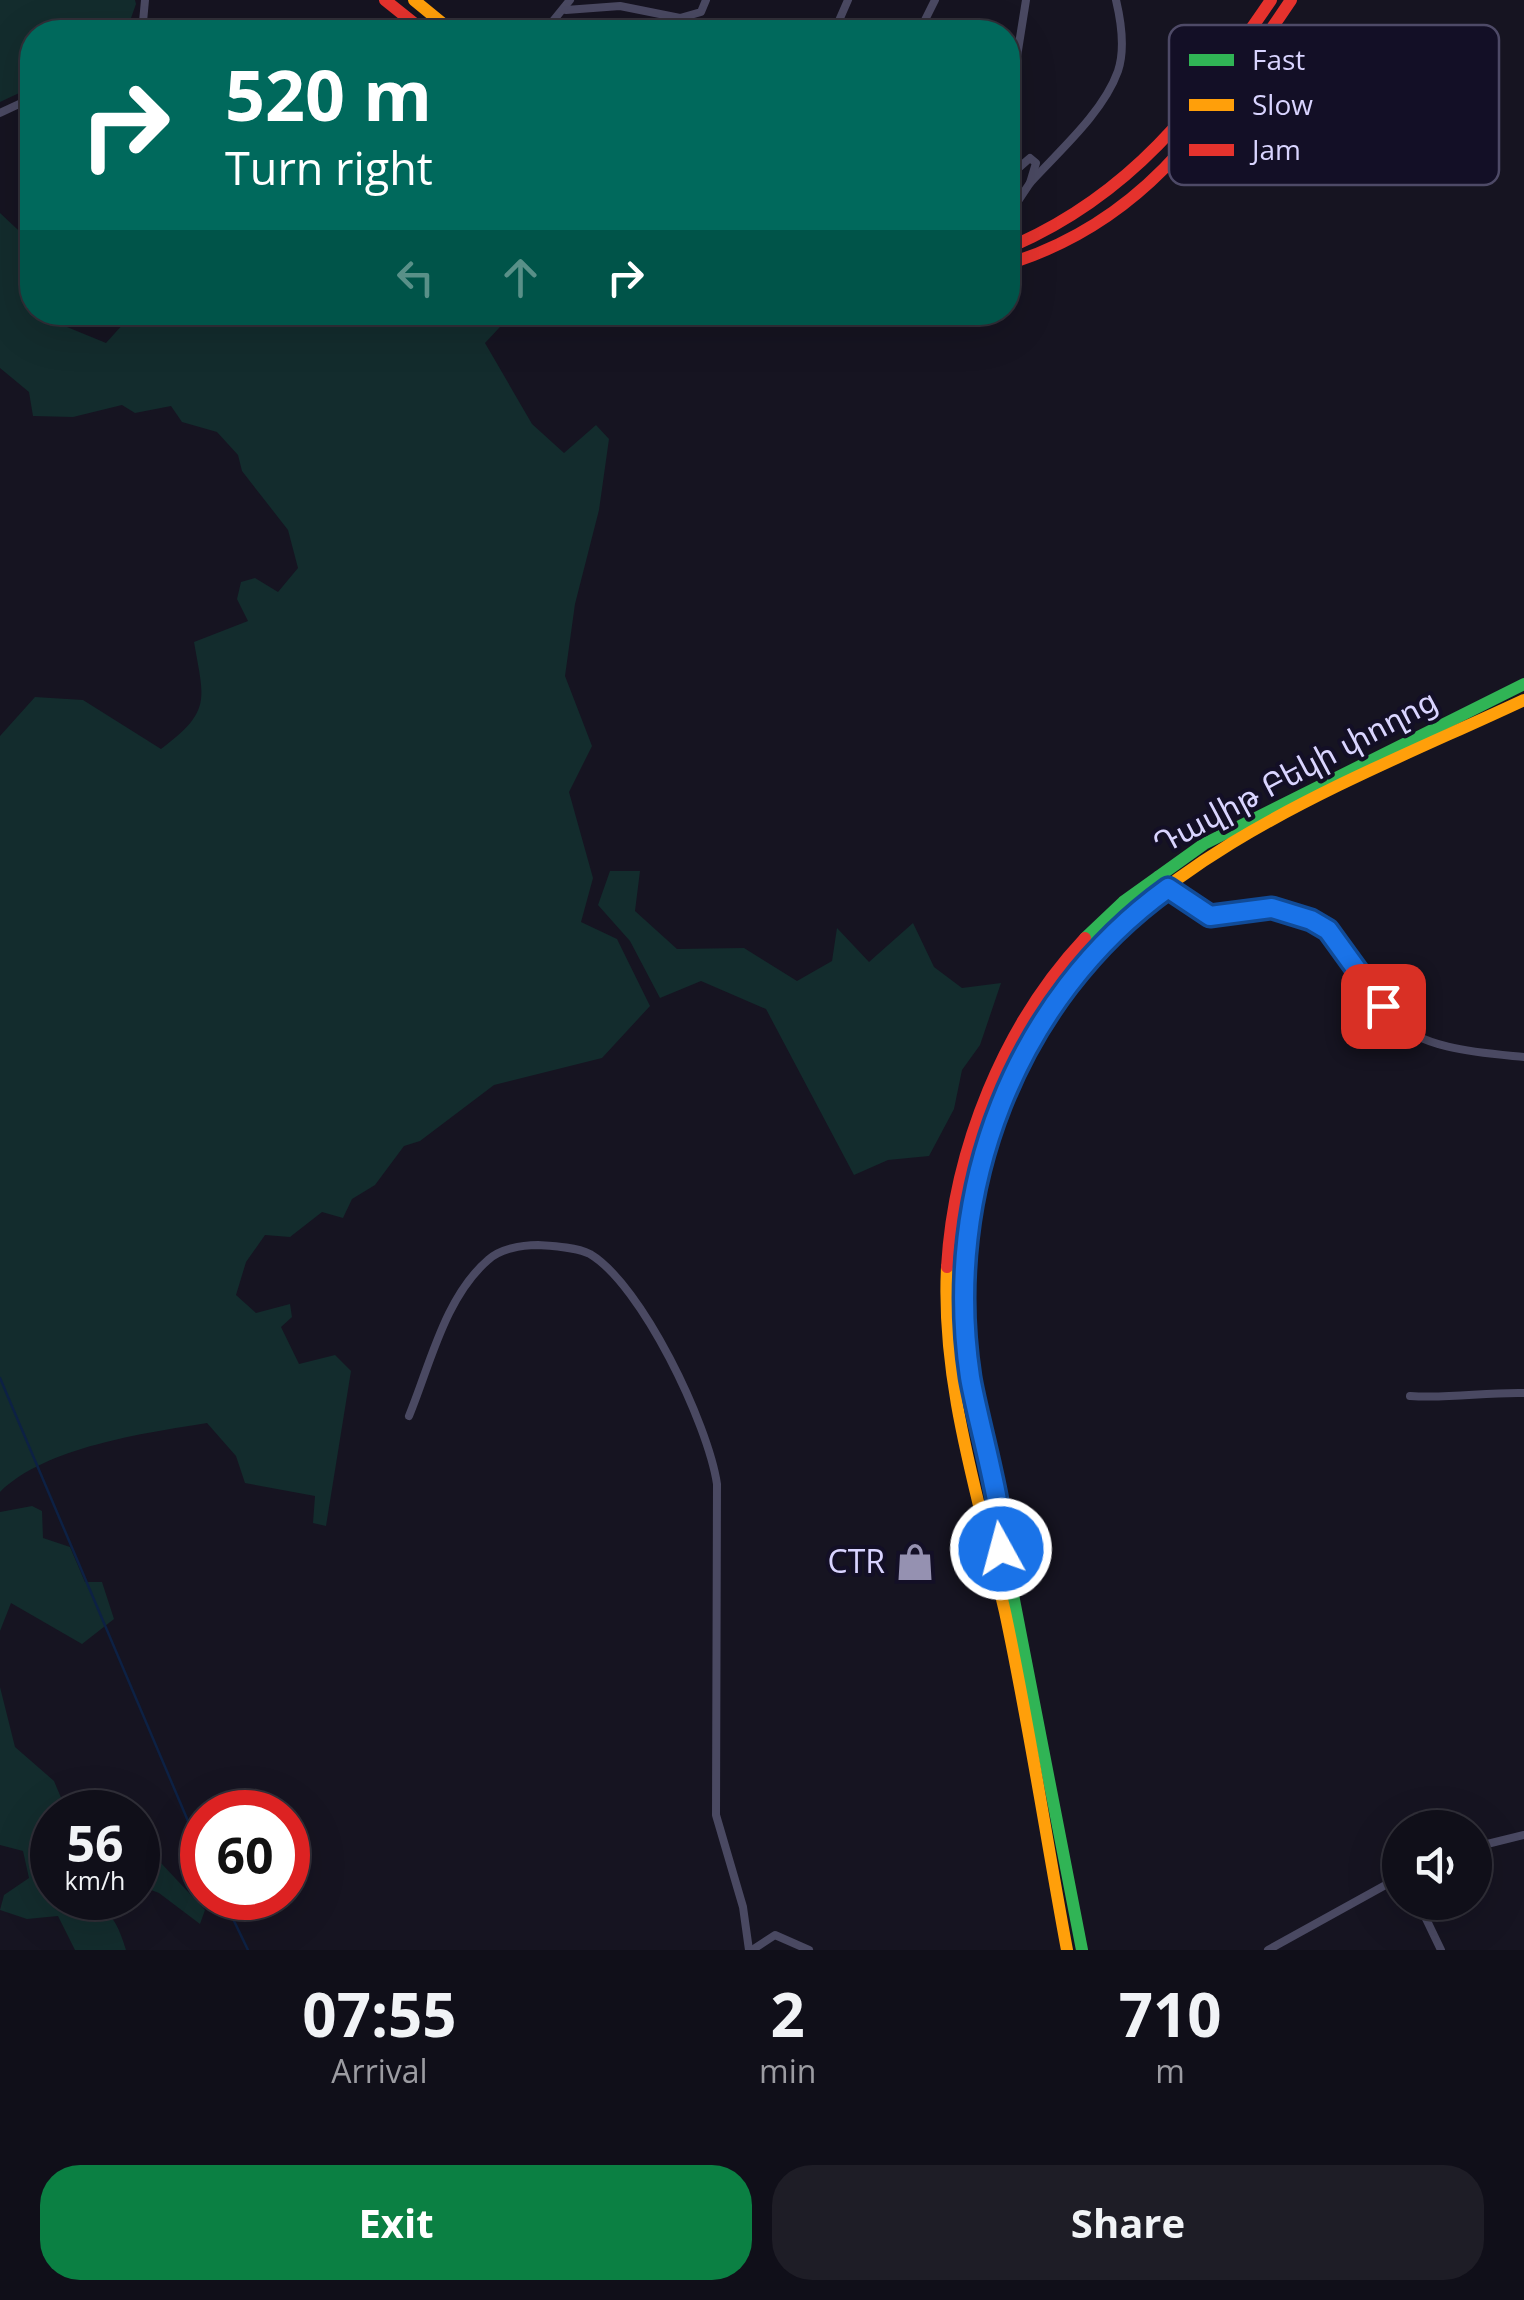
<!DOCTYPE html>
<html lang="en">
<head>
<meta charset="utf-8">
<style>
	:root { --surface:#100f19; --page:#1e1d26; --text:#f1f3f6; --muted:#9c9ca2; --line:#302f38; --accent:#0b8043 }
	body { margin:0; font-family:"Open Sans","Noto Sans Armenian",sans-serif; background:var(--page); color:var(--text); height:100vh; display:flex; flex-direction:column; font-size:38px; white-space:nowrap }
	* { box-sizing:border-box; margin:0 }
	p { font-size:32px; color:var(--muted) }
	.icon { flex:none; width:55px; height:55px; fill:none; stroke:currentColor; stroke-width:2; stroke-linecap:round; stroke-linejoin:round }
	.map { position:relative; height:1950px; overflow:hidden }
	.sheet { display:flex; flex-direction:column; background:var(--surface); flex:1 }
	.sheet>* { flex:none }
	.banner { position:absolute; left:20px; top:20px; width:1000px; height:305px; border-radius:40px; box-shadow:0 10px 40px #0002,0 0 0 2px var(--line); background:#00695c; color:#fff; overflow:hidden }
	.tools { position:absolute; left:1382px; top:1810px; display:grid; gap:20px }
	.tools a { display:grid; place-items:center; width:110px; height:110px; border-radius:50%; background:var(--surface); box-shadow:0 10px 40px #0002,0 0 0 2px var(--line); font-size:50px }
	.speed { position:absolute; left:30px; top:1790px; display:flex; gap:20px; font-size:50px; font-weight:700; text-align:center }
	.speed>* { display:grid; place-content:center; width:130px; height:130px; border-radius:50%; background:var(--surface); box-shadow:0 10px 40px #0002,0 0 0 2px var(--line); line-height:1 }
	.speed small { font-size:25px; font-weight:400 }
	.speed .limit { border:15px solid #d22; background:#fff; color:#111 }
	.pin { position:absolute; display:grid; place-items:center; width:85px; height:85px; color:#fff; margin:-42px; border-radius:20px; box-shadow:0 5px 15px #0006 }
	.me { position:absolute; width:110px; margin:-55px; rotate:353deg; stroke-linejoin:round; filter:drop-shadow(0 0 8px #0008) }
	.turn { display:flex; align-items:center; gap:35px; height:210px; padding:0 40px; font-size:45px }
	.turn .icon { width:130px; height:130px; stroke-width:2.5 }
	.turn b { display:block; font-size:70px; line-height:85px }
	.lanes { display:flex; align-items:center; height:95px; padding:0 40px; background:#0003; justify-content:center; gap:50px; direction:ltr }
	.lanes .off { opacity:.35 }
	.eta { display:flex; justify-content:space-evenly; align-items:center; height:170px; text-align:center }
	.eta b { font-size:60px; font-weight:700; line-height:70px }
	.button { display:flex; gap:20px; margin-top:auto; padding:20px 40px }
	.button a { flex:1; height:115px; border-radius:40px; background:var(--accent); color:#fff; font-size:40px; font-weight:700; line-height:115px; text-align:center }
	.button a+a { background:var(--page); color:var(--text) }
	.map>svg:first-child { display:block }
	.green { fill:#132c2d }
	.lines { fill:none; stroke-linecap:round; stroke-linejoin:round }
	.stream { stroke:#0d2144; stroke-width:2.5 }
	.street { stroke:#4a4962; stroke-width:8 }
	.fast { stroke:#30b455; stroke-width:12 }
	.slow { stroke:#ff9f0a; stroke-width:12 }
	.jam { stroke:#e5322d; stroke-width:12 }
	.route-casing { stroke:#114b97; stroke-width:25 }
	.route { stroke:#1a73e8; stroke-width:18 }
	.labels { text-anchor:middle; stroke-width:8; stroke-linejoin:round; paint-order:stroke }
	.street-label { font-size:32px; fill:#d9d4ff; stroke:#130f26 }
	.poi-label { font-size:32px; fill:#d9d4ff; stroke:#130f26; text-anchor:end }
	.key { fill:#130f26; stroke:#4e4a67; stroke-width:2.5 }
	.key-label { font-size:28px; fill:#d9d4ff }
</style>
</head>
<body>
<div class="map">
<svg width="1524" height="1950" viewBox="0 0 1524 1950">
	<rect width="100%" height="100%" fill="#161421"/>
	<g class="green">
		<polygon points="0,0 135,0 136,4 126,32 32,32 32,87 0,102"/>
		<path d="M 0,213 L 32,243 L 32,312 L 49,313 L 50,320 L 106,343 L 133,313 L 513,313 L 485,343 L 532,424 L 564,453 L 596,425 L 609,439 L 599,510 L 575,604 L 565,676 L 592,746 L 569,792 L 593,878 L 581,922 L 617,939 L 650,1006 L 602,1058 L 494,1085 L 420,1141 L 404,1146 L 375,1185 L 352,1199 L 343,1218 L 322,1212 L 290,1237 L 265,1235 L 246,1262 L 236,1295 L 256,1313 L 290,1304 L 292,1317 L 281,1327 L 299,1364 L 335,1355 L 351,1371 L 326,1526 L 313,1523 L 315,1496 L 245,1483 L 236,1456 L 207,1423 C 145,1433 45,1447 0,1492 L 0,736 L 35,697 L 83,700 L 161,749 C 212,711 204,700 194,642 L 248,621 L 237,599 L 241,582 L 255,578 L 278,592 L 298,568 L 288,530 L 242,471 L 238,455 L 217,432 L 182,422 L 171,406 L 135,413 L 122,405 L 73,417 L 33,416 L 29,392 L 0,368 Z"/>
		<polygon points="610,871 640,871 635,911 677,949 744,948 797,981 832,961 837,928 869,962 913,923 934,967 962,988 1001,983 980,1045 962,1070 954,1109 929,1156 888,1160 854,1175 766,1009 701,981 660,998 630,941 598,905"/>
		<polygon points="32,1506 42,1511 43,1538 70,1547 85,1582 102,1582 114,1619 82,1644 11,1603 0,1631 0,1512"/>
		<path d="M 0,1687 L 15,1747 L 54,1781 L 67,1812 L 52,1812 L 52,1898 C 98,1898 113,1906 126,1950 L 75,1950 L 58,1916 L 27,1919 L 0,1910 L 4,1895 L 29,1878 L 23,1851 L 0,1845 Z"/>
		<polygon points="138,1850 161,1863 205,1910 200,1924 159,1893 138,1885"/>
	</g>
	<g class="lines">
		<g class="stream">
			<polyline points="0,1378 202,1854"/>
			<polyline points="223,1898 248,1950"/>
		</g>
		<g class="street">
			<polyline points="566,10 620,6 680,18 701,12 706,0"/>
			<polyline points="137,32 143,22 145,0"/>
			<polyline points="544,32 570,0"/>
			<polyline points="834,32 848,0"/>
			<polyline points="919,32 935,0"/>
			<polyline points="1008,88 1015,69 1026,0"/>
			<polyline points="0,113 32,98"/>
			<polyline points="1008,118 1014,131 1008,147"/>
			<polyline points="1008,177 1030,158 1036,163 1030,183 1008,216"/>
			<path d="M 1030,183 C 1059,151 1103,113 1118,71 C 1125,50 1121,21 1116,0"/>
			<path d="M 1157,875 C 1211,943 1246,891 1310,919 C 1330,928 1340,947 1352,963 C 1365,981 1377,1003 1393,1019 C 1422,1050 1484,1053 1524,1057"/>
			<path d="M 1410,1396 C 1449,1399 1485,1392 1524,1393"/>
			<path d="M 409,1416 C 430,1365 445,1297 488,1260 C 500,1249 521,1245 538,1245 C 553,1246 576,1247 590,1254 C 642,1285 708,1424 717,1484 L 716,1815 L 743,1907 L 749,1950"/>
			<polyline points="1475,1847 1524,1835"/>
			<polyline points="1418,1902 1441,1950"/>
			<polyline points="752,1950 775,1935 809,1950"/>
			<polyline points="1268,1950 1400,1877"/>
		</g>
		<g class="fast">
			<polyline points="1085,938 1123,902 1204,844 1524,684"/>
			<polyline points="984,1445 1082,1950"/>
		</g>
		<g class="slow">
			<polyline points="414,0 453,32"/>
			<path d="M 993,1131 C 1008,1085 1026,1039 1054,1000 C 1164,847 1360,777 1524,700"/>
			<path d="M 947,1267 C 941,1385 979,1498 1005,1612 C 1029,1724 1046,1837 1067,1950"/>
		</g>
		<g class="jam">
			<polyline points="385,0 425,32"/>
			<path d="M 1008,248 C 1131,196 1198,107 1271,0"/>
			<path d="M 1008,264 C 1150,220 1212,116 1291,0"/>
			<path d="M 947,1267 C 954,1149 1004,1024 1085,938"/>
			<path d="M 984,1445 C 977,1407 967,1369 962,1330 C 955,1264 974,1193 993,1131"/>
		</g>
	</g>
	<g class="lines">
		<g class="route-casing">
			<path id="route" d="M 1001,1549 C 1007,1520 976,1415 970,1377 C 942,1192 1014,999 1168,888 L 1210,916 L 1272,908 L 1311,920 L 1328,930 L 1383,1006"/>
		</g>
		<use href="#route" class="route"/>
	</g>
	<defs>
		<g id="shop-bare" transform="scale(3)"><path d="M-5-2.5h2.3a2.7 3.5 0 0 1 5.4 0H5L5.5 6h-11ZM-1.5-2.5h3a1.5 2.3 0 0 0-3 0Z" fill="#9591b1" stroke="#130f26" stroke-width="2.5" paint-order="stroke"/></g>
	</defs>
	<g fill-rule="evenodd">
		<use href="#shop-bare" x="915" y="1562"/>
	</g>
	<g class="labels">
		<g class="street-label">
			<text transform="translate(1295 772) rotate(-28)" y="11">Դավիթ Բեկի փողոց</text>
		</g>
		<g class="poi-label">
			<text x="885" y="1573">CTR</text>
		</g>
	</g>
	<rect x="1169" y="25" width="330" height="160" rx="15" class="key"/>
	<rect x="1189" y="54" width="45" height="12" fill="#30b455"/>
	<rect x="1189" y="99" width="45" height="12" fill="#ff9f0a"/>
	<rect x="1189" y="144" width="45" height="12" fill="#e5322d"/>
	<g class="key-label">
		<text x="1252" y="70">Fast</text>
		<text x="1252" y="115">Slow</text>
		<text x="1252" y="160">Jam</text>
	</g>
</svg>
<div class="tools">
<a><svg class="icon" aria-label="sound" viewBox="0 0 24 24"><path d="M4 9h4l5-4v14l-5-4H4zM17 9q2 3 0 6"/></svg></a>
</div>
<div class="speed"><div>56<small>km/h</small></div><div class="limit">60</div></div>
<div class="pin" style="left:1383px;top:1006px;background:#d93025"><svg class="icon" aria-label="arrive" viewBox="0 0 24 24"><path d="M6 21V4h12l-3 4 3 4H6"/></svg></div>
<svg class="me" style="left:1001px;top:1549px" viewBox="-20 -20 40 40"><circle r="17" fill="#1a73e8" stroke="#fff" stroke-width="3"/><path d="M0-11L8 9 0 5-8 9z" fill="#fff"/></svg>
<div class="banner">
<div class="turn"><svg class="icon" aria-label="right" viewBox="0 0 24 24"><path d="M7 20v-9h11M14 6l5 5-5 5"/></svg><div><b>520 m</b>Turn right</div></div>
<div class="lanes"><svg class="icon off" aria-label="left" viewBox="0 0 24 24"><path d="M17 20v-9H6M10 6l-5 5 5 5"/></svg><svg class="icon off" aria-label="ahead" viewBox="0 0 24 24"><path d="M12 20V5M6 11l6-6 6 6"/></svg><svg class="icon" aria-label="right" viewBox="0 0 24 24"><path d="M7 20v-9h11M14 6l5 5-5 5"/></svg></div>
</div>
</div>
<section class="sheet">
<div class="eta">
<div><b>07:55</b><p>Arrival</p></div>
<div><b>2</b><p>min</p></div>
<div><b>710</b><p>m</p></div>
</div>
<div class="button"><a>Exit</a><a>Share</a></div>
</section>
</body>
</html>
